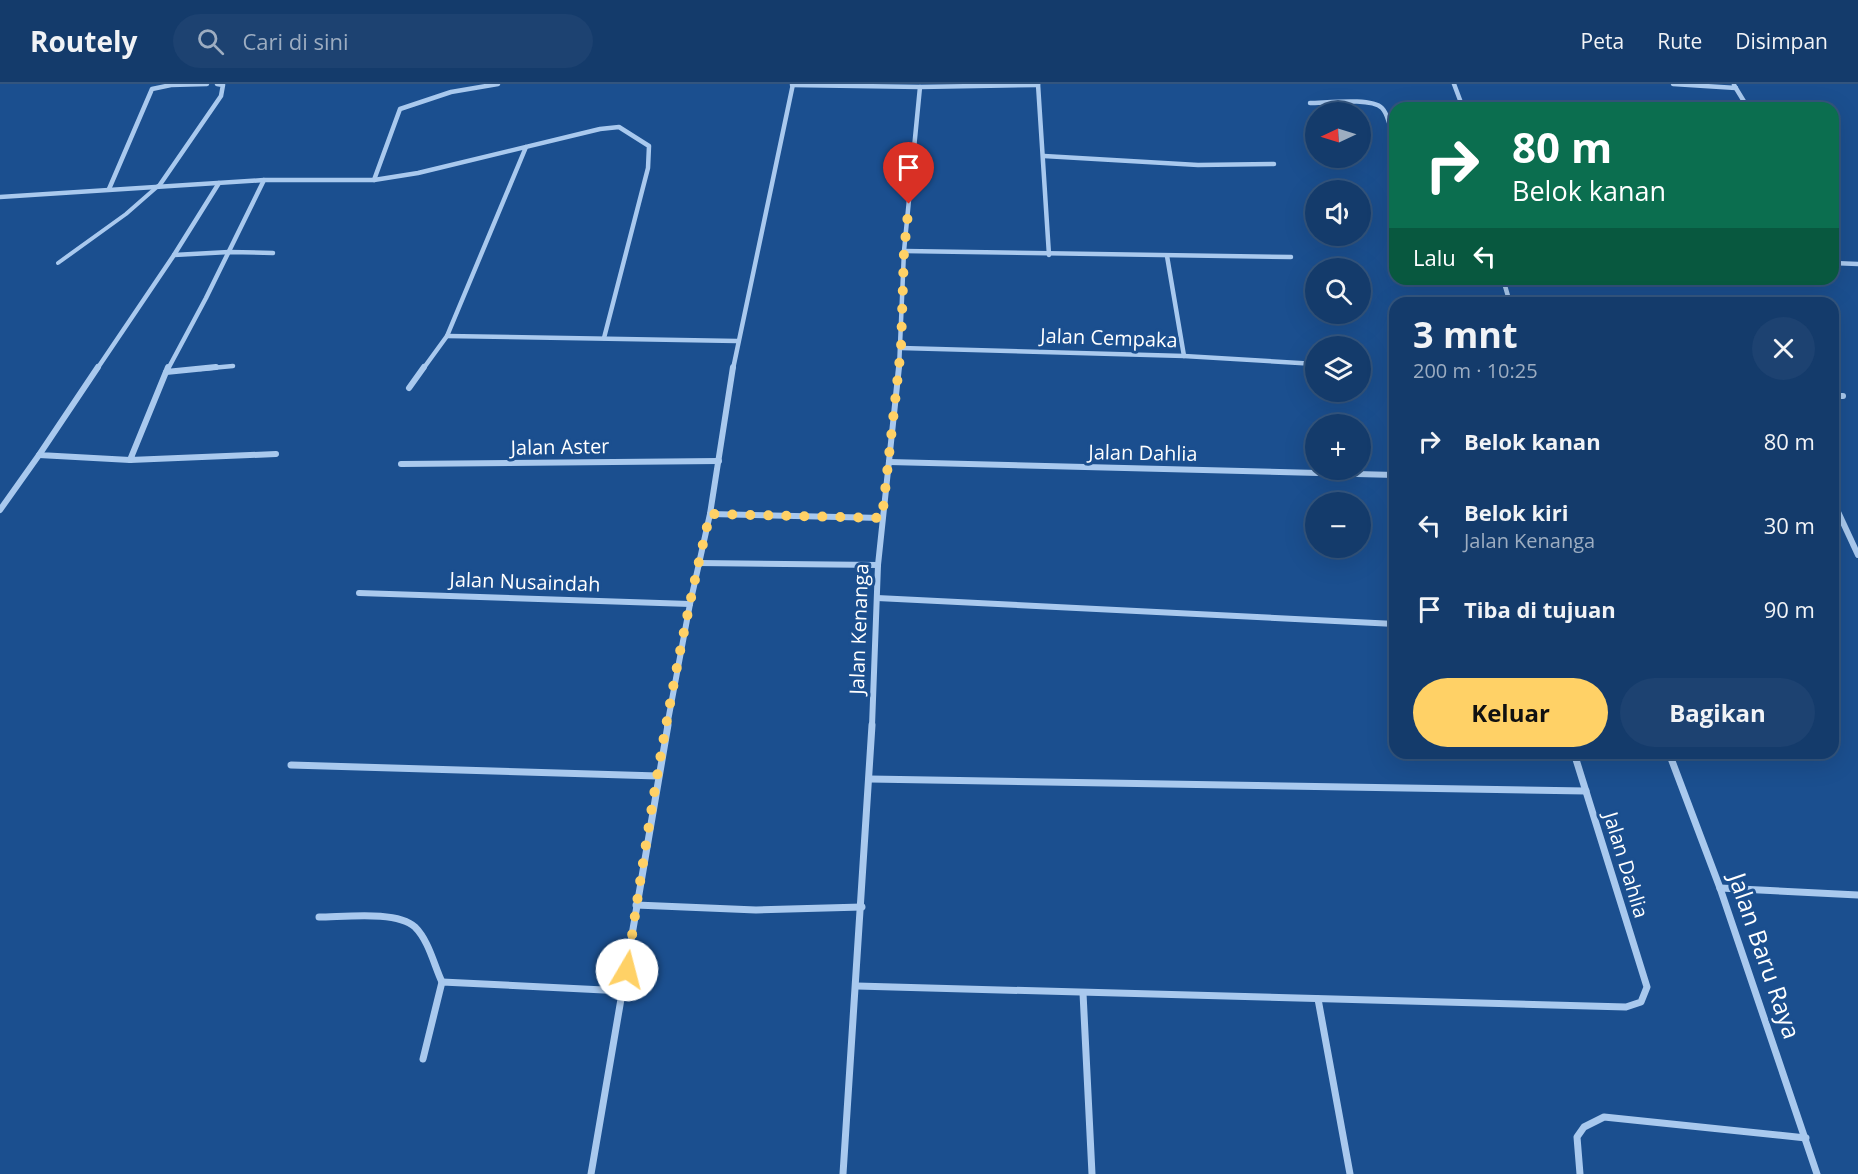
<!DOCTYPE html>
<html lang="id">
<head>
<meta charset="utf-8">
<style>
	:root { --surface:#143b6b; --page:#1d4271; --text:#f1f3f6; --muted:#9dadc1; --line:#33557e; --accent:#ffd166 }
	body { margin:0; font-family:"Open Sans",sans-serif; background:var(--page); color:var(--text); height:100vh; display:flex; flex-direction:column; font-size:22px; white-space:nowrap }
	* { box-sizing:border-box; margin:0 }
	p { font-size:20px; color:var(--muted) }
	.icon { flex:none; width:33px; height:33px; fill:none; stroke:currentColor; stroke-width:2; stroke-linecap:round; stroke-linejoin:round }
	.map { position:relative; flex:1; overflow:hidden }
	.panel { position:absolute; left:1389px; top:213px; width:450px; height:462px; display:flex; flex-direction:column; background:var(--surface); border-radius:18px; box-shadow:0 6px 24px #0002,0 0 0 2px var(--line) }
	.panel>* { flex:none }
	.guide { position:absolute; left:1389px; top:18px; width:450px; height:183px; border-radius:18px; box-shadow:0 6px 24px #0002,0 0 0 2px var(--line); background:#0b6e4f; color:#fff; overflow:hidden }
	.needle { width:39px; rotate:266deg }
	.tools { position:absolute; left:1305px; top:18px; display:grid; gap:12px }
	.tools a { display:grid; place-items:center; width:66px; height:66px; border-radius:50%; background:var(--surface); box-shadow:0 6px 24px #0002,0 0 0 2px var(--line); font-size:30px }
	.pin { position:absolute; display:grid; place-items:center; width:51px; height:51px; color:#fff; margin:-62px -26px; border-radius:50% 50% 50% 0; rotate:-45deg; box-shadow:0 0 6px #0007 }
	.pin .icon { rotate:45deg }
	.me { position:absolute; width:66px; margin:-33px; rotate:8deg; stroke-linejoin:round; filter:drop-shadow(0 0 4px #0008) }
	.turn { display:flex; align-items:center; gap:21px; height:126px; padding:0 24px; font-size:27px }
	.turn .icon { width:78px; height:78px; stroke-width:2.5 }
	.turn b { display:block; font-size:42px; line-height:51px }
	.then { display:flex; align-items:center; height:57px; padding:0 24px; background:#0003; gap:12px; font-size:22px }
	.round { display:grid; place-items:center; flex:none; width:63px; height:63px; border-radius:32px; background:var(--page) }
	.headline { display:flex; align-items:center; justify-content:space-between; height:102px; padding:0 24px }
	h1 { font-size:36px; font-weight:700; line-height:45px }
	.primary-button { display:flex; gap:12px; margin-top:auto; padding:12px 24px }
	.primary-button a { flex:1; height:69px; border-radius:36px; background:var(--accent); color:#111; font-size:24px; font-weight:700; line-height:69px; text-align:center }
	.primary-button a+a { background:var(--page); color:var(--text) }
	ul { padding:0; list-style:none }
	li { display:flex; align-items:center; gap:18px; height:84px; padding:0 24px }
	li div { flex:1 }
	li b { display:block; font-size:22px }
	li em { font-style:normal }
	header { display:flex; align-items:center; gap:36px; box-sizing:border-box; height:84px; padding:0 30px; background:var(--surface); border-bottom:2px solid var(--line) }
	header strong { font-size:28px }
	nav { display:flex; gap:33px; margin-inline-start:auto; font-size:21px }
	.search { width:420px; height:54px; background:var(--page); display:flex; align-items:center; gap:15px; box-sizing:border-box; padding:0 21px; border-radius:33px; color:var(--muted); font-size:22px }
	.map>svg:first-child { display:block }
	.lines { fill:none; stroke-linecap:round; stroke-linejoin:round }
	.service { stroke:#a9c9ee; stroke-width:4 }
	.minor-far2 { stroke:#a9c9ee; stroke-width:4.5 }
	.minor-far1 { stroke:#a9c9ee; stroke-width:6 }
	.minor { stroke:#a9c9ee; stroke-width:7 }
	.route { stroke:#ffd166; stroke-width:10; stroke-dasharray:0 18 }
	.labels { text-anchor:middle; stroke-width:6; stroke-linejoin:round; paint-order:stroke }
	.street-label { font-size:20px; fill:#fff; stroke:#1b4f8f }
	.near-street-label { font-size:24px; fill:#fff; stroke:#1b4f8f }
</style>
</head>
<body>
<header>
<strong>Routely</strong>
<div class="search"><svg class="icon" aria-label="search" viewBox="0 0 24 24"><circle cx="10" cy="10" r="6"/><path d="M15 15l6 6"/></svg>Cari di sini</div>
<nav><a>Peta</a><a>Rute</a><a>Disimpan</a></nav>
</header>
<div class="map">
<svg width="1858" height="1090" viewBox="0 0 1858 1090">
	<rect width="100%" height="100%" fill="#1b4f8f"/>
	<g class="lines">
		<polyline class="service" points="58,179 126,130 158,102"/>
		<g class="minor-far2">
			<polyline points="1038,0 1049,171"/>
			<polyline points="1454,0 1463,24"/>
			<polyline points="1673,0 1736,4"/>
			<polyline points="792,1 920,3 1038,1"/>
			<polyline points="1734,1 1748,24"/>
			<path d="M 1310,19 C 1325,19 1371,13 1382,24 C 1389,31 1388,43 1395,50"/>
			<polyline points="1044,72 1198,81 1274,80"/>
			<polyline points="374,96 400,25 451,8 498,0"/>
			<polyline points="159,102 221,12 223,1 217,0"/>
			<polyline points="109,105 152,5 171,1 207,0"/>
			<polyline points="0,113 264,96 374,96 418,89 600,45 619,43 649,62 648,84 604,254"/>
			<polyline points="904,167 1291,173"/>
			<polyline points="174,171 229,168 273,169"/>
			<polyline points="1167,172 1184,272"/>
			<polyline points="1833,179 1858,180"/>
			<polyline points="1503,195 1510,219"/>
			<polyline points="447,252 737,257"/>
			<polyline points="901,264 1184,272 1316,280"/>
			<polyline points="97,285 174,171 219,99"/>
			<polyline points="168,285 206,214 264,96"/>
			<polyline points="200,285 233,282"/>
			<polyline points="423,285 447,252 526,63"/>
			<polyline points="733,285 793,0"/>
			<polyline points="899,285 904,167 920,3"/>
		</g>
		<g class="minor-far1">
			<polyline points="98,283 39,371 130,376"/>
			<polyline points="168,283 166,288 216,283"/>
			<polyline points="166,288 130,376 276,370"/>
			<polyline points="409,304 424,283"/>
			<polyline points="1833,312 1843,312"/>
			<polyline points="889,378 1395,391"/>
			<polyline points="401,380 719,377"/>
			<polyline points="1833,417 1858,471"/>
			<polyline points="0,426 39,371"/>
			<polyline points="710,430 882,434"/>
			<polyline points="698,479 878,481"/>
			<polyline points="359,509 690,520"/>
			<polyline points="877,514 1395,540"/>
			<polyline points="667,642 690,520 710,430 733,283"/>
			<polyline points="872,642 878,481 899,283"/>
		</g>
		<g class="minor">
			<polyline points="1669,669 1720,804 1817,1090"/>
			<polyline points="291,681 658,692"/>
			<polyline points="870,695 1586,707"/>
			<polyline points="1720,804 1858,811"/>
			<polyline points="636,821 756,826 862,823"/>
			<path d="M 319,833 C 343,833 397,826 415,843 C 429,857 434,881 442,898"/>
			<polyline points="857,902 1626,923 1641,918 1647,903 1574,669"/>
			<polyline points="1083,909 1092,1090"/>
			<polyline points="1318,915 1350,1090"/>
			<polyline points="423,975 442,898 624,907"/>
			<polyline points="591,1090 668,641"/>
			<polyline points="843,1090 872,641"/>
			<polyline points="1580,1090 1577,1053 1584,1043 1604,1033 1806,1054"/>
		</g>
	</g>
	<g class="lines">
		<path class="route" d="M 627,886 C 649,733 674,580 710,430 L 882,434 L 901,264 L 904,167 L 909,120"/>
	</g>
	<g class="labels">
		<g class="street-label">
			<text transform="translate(1109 254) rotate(2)" y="7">Jalan Cempaka</text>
			<text transform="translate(560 363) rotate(-1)" y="7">Jalan Aster</text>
			<text transform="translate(1143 369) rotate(1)" y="7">Jalan Dahlia</text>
			<text transform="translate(525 498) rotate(2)" y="7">Jalan Nusaindah</text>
			<text transform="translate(859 545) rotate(-88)" y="7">Jalan Kenanga</text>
			<text transform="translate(1626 781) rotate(73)" y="7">Jalan Dahlia</text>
		</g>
		<g class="near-street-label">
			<text transform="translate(1764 872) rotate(71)" y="8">Jalan Baru Raya</text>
		</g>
	</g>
</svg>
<div class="tools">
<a><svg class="needle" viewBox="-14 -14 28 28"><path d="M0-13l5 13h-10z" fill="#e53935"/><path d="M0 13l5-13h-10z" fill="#9dadc1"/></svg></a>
<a><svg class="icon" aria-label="sound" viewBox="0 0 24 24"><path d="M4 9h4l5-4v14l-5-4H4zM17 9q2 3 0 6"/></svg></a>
<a><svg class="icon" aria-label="search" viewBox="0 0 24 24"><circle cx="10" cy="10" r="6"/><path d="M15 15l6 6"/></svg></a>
<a><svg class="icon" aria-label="layers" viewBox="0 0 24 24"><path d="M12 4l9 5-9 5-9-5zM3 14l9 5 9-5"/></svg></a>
<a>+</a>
<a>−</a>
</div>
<div class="pin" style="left:909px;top:120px;background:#d93025"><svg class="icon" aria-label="arrive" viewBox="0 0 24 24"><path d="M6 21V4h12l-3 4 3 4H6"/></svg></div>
<svg class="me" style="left:627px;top:886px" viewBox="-20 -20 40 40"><circle r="19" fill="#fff"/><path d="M0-13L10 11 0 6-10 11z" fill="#ffd166"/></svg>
<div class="guide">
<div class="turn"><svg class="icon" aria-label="right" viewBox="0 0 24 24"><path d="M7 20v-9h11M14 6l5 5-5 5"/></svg><div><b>80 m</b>Belok kanan</div></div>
<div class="then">Lalu<svg class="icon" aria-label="left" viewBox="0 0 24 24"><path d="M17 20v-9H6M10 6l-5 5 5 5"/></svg></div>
</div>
<section class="panel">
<div class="headline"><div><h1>3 mnt</h1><p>200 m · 10:25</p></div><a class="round"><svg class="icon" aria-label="close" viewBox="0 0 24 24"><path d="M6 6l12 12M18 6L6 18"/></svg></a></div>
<ul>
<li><svg class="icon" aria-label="right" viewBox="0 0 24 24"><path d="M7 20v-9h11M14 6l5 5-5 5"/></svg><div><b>Belok kanan</b></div><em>80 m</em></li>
<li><svg class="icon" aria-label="left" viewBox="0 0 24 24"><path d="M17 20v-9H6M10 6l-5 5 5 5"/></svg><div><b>Belok kiri</b><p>Jalan Kenanga</p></div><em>30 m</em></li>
<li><svg class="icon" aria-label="arrive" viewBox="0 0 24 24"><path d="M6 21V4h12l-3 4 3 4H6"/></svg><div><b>Tiba di tujuan</b></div><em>90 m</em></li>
</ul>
<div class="primary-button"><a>Keluar</a><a>Bagikan</a></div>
</section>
</div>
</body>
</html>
